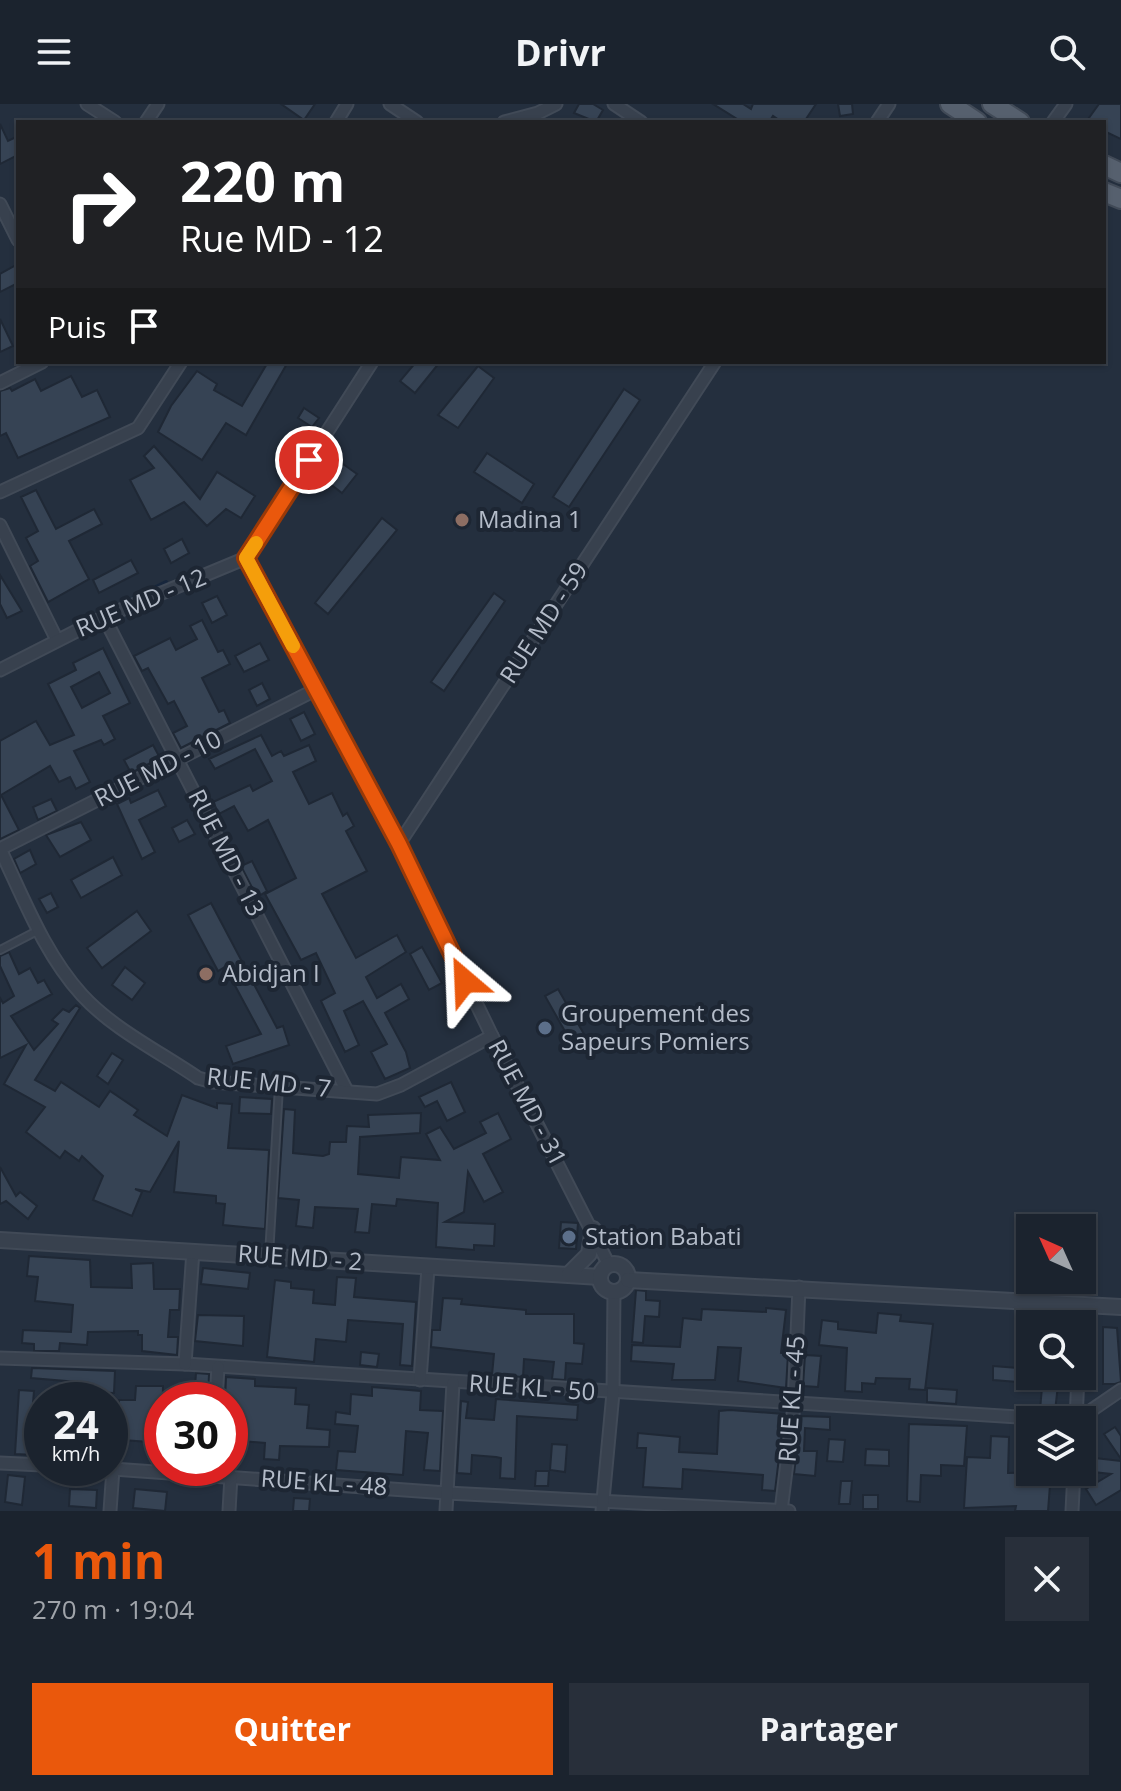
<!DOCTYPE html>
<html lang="fr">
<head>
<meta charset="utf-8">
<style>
	:root { --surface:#1b232e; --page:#282f3a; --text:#f1f3f6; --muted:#a0a4aa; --line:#39404a; --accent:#ea580c }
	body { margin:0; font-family:"Open Sans",sans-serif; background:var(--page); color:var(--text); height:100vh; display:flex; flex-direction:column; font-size:30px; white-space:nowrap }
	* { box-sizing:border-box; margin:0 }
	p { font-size:26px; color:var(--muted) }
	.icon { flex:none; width:44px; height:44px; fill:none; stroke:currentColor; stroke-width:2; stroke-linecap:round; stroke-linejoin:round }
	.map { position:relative; height:1407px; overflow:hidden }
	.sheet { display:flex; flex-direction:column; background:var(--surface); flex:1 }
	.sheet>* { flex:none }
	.top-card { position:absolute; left:16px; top:16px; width:1090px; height:244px; border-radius:0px; box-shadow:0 2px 6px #0004,0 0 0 2px var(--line); background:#202124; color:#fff; overflow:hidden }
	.needle { width:52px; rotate:315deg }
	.tools { position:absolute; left:1016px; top:1110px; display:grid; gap:16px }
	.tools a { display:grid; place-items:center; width:80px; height:80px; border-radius:0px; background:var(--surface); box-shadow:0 2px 6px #0004,0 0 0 2px var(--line); font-size:40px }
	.speed { position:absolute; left:24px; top:1278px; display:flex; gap:16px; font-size:40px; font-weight:700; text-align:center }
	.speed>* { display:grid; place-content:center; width:104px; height:104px; border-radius:50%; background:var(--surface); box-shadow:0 2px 6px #0004,0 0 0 2px var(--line); line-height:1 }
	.speed small { font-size:20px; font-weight:400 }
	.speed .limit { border:12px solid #d22; background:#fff; color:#111 }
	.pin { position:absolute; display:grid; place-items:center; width:68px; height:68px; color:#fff; margin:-34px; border:4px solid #fff; border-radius:50%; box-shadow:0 2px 8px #0007 }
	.me { position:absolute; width:88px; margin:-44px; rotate:334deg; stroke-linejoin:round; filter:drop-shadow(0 0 6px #0008) }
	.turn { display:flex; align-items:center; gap:28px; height:168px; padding:0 32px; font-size:36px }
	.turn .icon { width:104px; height:104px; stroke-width:2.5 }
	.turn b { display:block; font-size:56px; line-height:68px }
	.then { display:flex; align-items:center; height:76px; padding:0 32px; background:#0003; gap:16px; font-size:30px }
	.round { display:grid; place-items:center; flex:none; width:84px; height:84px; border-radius:0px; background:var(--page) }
	.summary { display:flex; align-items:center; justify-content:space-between; height:136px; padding:0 32px }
	h1 { font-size:48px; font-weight:700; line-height:60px; color:var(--accent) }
	.action { display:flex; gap:16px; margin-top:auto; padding:16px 32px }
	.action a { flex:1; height:92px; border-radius:0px; background:var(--accent); color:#fff; font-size:32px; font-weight:700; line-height:92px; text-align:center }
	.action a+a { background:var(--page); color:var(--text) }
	header { display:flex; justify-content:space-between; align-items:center; height:104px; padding:0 32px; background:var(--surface); font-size:36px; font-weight:700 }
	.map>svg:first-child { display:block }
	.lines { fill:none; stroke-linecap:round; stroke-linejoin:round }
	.stream { stroke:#17263c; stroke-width:4 }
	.building { fill:#364354; stroke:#1f2835; stroke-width:2; fill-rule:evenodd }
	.service-casing { stroke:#414a57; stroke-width:10 }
	.minor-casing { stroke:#414a57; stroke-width:15 }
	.tertiary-casing { stroke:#414a57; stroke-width:18 }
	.primary-casing { stroke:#414a57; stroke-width:22 }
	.service { stroke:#38414e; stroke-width:6 }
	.minor { stroke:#38414e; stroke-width:11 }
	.tertiary { stroke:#38414e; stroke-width:14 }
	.primary { stroke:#56606e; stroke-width:18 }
	.route-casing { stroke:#983908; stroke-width:20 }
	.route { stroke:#ea580c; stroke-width:14 }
	.slow { stroke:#f59e0b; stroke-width:14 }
	.education-dot { fill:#8d6e63; stroke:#1d2633; stroke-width:3 }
	.service-dot { fill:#5c6f8a; stroke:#1d2633; stroke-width:3 }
	.labels { text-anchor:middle; stroke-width:8; stroke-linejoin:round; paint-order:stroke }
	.poi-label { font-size:24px; fill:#b4bcc9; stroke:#1d2633; text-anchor:start }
	.street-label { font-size:24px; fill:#b4bcc9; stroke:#1d2633 }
</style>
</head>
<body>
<header><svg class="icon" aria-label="menu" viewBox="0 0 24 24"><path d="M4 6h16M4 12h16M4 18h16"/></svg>Drivr<svg class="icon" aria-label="search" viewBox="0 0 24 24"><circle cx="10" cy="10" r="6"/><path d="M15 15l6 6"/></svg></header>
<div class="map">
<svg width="1121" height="1407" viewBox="0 0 1121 1407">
	<rect width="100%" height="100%" fill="#242f3e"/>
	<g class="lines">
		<polyline class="stream" points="126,498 166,478"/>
	</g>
	<g class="building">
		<polygon points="281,0 315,0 304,16"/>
		<polygon points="579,0 593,0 603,6 596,18 574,9"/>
		<polygon points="713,0 743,0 751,5 753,0 816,0 804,18 782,18 773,12 769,18 742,18"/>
		<polygon points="838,0 852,0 853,10 840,12"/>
		<polygon points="1099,0 1121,0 1121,35 1104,27 1104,18 1086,18"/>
		<polygon points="0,20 8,37 18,32 18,51 0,60"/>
		<polygon points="18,160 18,179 0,188 0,170"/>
		<polygon points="0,215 13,242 0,248"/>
		<polygon points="268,258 288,258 246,331 226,319 202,356 158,328 171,302 197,267 217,280 214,286 242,302"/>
		<polygon points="416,258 440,258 415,289 400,277"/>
		<polygon points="478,262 494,274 458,324 438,311"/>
		<polygon points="71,272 82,293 97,286 110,313 18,354 6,329 0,332 0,287 10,284 12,287 35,275 41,287"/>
		<polygon points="624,285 640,296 569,403 553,393"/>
		<polygon points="304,304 319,314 312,323 298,314"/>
		<polygon points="154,342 200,395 217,368 255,392 241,414 226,405 207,422 184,398 151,416 130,376 154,364 144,352"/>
		<polygon points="487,349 534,380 522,399 474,368"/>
		<polygon points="343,360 357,370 342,389 329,379"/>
		<polygon points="36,386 56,425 94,405 102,420 69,437 89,475 48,498 30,462 38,457 26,434 38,427 21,393"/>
		<polygon points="382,414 397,426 328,510 315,499"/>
		<polygon points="182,435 189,449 171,459 164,445"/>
		<polygon points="131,456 138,469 99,489 93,476"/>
		<polygon points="0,471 22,507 7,514 0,500"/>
		<polygon points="494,489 505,497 444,587 431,578"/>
		<polygon points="217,492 227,511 212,519 202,499"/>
		<polygon points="202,516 218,548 223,546 230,560 202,574 219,608 224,606 230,619 181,644 173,629 187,622 174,597 168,600 148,564 142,567 134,552 170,534 176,546 197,535 190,522"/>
		<polygon points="260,539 269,556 244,568 235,552"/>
		<path d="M 103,544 L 130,599 L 103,612 L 115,635 L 104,641 L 101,636 L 74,647 L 90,678 L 76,685 L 70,673 L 59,678 L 50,662 L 1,691 L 19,726 L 0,735 L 0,637 L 36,617 L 50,641 L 74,631 L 48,580 L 76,566 L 73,559 ZM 99,568 L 110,589 L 82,604 L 71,583 Z"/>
		<polygon points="262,579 270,595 257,602 249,586"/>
		<polygon points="304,608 315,630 301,637 290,615"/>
		<polygon points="261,631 272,652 281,647 284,652 309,641 316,657 293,668 309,700 332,689 343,712 347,709 354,722 346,727 367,767 322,790 356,854 397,831 406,848 366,873 377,894 401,880 409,895 385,909 406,948 410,964 385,975 371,948 387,940 363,897 344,907 359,941 345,948 321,897 335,889 316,849 301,856 265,790 296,774 268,716 248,727 234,702 219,710 213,698 250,681 253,687 272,677 255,645 215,665 209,655"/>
		<polygon points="153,641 160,654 131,669 124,656"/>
		<polygon points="158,686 166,702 139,716 155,748 142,755 117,700 129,694 131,699"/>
		<polygon points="51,695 57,707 38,716 33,703"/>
		<polygon points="187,716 195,730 179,738 172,724"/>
		<polygon points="81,718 91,736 60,753 46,731"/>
		<polygon points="30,746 36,760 20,769 14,755"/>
		<polygon points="113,753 122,771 81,794 71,776"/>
		<polygon points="252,757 267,787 257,793 241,762"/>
		<polygon points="51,789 58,803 47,809 39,795"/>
		<polygon points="211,799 277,924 283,922 289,941 233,960 226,942 261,930 225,863 218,867 188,811"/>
		<polygon points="137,807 151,827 102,864 87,844"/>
		<polygon points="422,843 442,879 429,886 410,850"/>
		<polygon points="9,848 19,870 30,864 38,879 44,876 52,890 11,912 34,946 58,920 52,916 63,905 69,908 76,901 80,904 35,976 55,987 61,978 99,1003 110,987 138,1006 134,1011 167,1032 182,991 217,1004 217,999 232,1000 228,1044 269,1046 265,1125 223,1121 225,1100 216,1099 216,1092 174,1088 179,1037 150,1088 135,1085 142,1088 132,1112 93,1096 103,1072 82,1052 79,1057 65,1047 60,1054 26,1028 45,1003 4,980 26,941 0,954 0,894 3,899 14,892 0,862 0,852"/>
		<polygon points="125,863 145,879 132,896 112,881"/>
		<polygon points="558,885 588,937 575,945 545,892"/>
		<polygon points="112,949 123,956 108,980 97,972"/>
		<polygon points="451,978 465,1008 447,1017 437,997 425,1003 419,993"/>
		<polygon points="240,993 272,995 271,1010 239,1009"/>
		<polygon points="284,1005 295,1006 293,1049 323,1052 329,1050 330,1038 346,1038 347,1022 369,1023 368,1011 421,1009 420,1029 360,1033 358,1070 399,1074 401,1053 440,1056 426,1030 440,1023 454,1045 486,1029 480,1018 498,1009 511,1035 483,1050 503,1088 484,1098 468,1068 464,1108 445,1118 495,1120 494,1142 474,1141 474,1146 436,1143 438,1099 397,1095 396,1102 372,1100 369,1129 355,1128 358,1105 315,1103 313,1124 296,1122 299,1096 278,1094"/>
		<polygon points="0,1063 16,1092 20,1088 37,1102 28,1115 6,1097 0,1100"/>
		<polygon points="561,1118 578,1119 576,1145 559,1144"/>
		<polygon points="29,1152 90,1156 91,1183 132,1184 131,1160 153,1159 154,1185 180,1185 179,1206 170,1206 168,1233 178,1233 177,1251 142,1247 142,1231 138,1231 138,1227 88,1228 87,1241 60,1239 59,1247 34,1247 34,1240 22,1239 23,1226 71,1228 73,1201 35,1197 38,1173 27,1172"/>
		<polygon points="203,1164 250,1169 248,1185 201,1180"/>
		<polygon points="337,1173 356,1174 354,1193 416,1198 412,1262 400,1261 403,1220 348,1216 346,1238 316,1235 314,1258 267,1253 275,1176 291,1178 291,1184 314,1186 313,1199 335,1201"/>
		<polygon points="636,1186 646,1187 646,1196 660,1197 659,1213 645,1212 643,1239 632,1238"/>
		<polygon points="443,1194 462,1195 461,1200 526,1206 526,1210 574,1210 574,1239 584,1240 582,1260 566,1259 565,1276 552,1275 554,1258 524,1255 523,1273 492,1271 494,1250 431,1243 432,1226 440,1226"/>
		<polygon points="766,1204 786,1206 781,1249 788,1250 786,1284 738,1277 741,1244 718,1243 715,1276 672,1276 674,1260 631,1257 632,1241 680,1243 683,1214 701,1216 702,1205 766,1208"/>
		<polygon points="878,1209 901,1211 900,1217 933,1220 925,1286 909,1285 910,1275 876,1274 875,1280 862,1279 862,1288 845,1287 847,1244 819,1241 822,1216 838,1218 838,1225 876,1229"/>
		<polygon points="198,1211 244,1212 243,1242 195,1237"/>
		<polygon points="1103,1223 1117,1224 1121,1278 1115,1280 1103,1280"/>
		<polygon points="361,1248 379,1250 377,1263 360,1261"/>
		<polygon points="805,1251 821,1252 818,1283 803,1282"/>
		<polygon points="993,1262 1030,1265 1030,1279 993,1276"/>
		<polygon points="32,1264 115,1267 114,1289 88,1288 89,1279 31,1274"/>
		<polygon points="196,1269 209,1270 208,1296 194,1296"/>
		<polygon points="1043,1272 1059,1272 1055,1307 1040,1306"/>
		<polygon points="226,1273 255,1275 255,1282 296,1284 295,1300 309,1301 307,1324 330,1326 329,1343 280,1342 279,1356 264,1355 265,1339 230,1336 230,1296 225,1296"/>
		<polygon points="136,1282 163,1282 162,1339 110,1335 110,1316 118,1317 119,1296 135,1296"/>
		<polygon points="372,1283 421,1287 420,1306 443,1307 440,1367 424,1366 428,1329 406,1327 403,1371 336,1366 338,1347 355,1348 358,1322 335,1320 336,1308 350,1310 351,1290 372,1292"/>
		<polygon points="927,1284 957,1286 956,1300 927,1298"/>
		<polygon points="19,1286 34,1287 32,1311 37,1311 35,1351 15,1350"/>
		<polygon points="496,1295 578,1301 577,1316 517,1312 515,1375 500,1374 501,1354 496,1353 472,1351 471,1370 457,1369 461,1297 468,1298 466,1314 494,1316"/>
		<polygon points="730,1306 784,1310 775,1387 762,1386 763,1371 683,1365 682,1385 643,1383 646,1344 637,1344 638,1329 680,1333 679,1348 717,1350 719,1307"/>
		<polygon points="801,1312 830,1313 830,1326 805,1324 804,1347 817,1347 815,1372 794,1370"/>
		<polygon points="909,1320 967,1322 964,1362 941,1361 941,1372 921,1371 920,1398 907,1397"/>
		<polygon points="1115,1323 1121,1332 1121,1355 1104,1330"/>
		<polygon points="991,1332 1009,1333 1008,1369 1051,1368 1048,1407 1015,1407 1016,1402 964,1404 967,1353 990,1354"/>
		<polygon points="829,1335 845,1336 843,1358 827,1357"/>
		<polygon points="552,1340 567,1341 565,1368 550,1366"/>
		<polygon points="866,1345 889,1346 889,1362 865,1361"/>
		<polygon points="1086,1353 1121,1357 1121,1386 1096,1401 1086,1385 1111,1370 1084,1367"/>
		<polygon points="536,1367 549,1367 548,1382 535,1382"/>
		<polygon points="8,1371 25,1373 22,1401 5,1398"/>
		<polygon points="841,1377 852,1377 850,1400 839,1400"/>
		<polygon points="70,1385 97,1386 96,1404 69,1402"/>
		<polygon points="135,1385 167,1388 165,1407 133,1404"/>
		<rect x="863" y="1391" width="15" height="14"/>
		<polygon points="294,1394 310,1395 309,1407 293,1407"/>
	</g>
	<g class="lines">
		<g class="service-casing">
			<g id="service">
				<polyline points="0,846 39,826"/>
				<polyline points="269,1151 279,983"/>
			</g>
		</g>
		<g class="minor-casing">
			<g id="minor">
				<polyline points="87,0 115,18"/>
				<polyline points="390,0 417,18"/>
				<polyline points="614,0 641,18"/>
				<polyline points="146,18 158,0"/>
				<polyline points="336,18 347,0"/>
				<polyline points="504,18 538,9 556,0"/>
				<polyline points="877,18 889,0"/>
				<polyline points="1053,18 1066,0"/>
				<polyline points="0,100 18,136"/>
				<polyline points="0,279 42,258"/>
				<polyline points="0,388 138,324 181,258"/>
				<polyline points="0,421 57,536"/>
				<polyline points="246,454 399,740 492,932 609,1161"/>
				<polyline points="104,513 347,987"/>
				<polyline points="0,566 104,513 246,454 372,258"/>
				<path d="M 317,585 L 0,745 C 24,795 44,849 82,891 C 113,925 160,948 198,974 L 213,978 L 377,990 L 401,981 L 492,932"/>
				<polyline points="399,740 715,258"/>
				<polyline points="1081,1220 1082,1201"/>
				<polyline points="0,1254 185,1260 1064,1316"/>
				<polyline points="185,1260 193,1147"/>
				<polyline points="420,1276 428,1164"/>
				<polyline points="216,1296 218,1263"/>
				<polyline points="1076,1316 1078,1272"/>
				<polyline points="1077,1316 1121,1286"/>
				<polyline points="0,1359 42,1361"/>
				<polyline points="99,1364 447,1389 789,1407"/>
				<polyline points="110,1407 113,1365"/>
				<polyline points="229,1407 231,1372"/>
				<polyline points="446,1407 453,1279"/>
				<polyline points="602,1407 613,1289 614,1188"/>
				<polyline points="781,1407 794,1302 799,1183"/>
				<polyline points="1072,1407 1074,1368"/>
			</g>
		</g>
		<g class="tertiary-casing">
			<g id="tertiary">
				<polyline points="0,1136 600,1173"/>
				<circle cx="614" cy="1174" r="14"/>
				<polyline points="569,1170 589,1150 593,1125"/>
				<polyline points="628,1176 1121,1203"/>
			</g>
		</g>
		<g class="primary-casing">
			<g id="primary">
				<polyline points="950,0 977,18"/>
				<polyline points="992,0 1020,18"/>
				<polyline points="1104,61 1121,69"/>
				<polyline points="1104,88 1121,95"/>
			</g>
		</g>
		<use href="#service" class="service"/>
		<use href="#minor" class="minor"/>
		<use href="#tertiary" class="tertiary"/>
		<use href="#primary" class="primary"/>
	</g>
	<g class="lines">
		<g class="route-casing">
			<polyline id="route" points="309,356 246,454 399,740 465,877"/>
		</g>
		<use href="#route" class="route"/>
		<polyline class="slow" points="256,439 246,454 293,542"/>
	</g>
	<g class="education-dot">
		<circle cx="462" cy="416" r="8"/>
		<circle cx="206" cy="870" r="8"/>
	</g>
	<g class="service-dot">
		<circle cx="545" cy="924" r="8"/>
		<circle cx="569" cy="1133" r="8"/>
	</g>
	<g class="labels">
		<g class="poi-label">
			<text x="478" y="424">Madina 1</text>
			<text x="222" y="878">Abidjan I</text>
			<text x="561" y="918">Groupement des<tspan x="561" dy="28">Sapeurs Pomiers</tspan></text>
			<text x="585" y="1141">Station Babati</text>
		</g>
		<g class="street-label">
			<text transform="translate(141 499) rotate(-23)" y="8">RUE MD - 12</text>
			<text transform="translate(544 519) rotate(-57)" y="8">RUE MD - 59</text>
			<text transform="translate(158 665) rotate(-27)" y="8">RUE MD - 10</text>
			<text transform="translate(226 749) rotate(63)" y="8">RUE MD - 13</text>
			<text transform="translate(269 979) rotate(6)" y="8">RUE MD - 7</text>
			<text transform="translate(527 999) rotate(62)" y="8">RUE MD - 31</text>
			<text transform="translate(300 1154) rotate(4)" y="8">RUE MD - 2</text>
			<text transform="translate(532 1284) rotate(4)" y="8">RUE KL - 50</text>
			<text transform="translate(792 1295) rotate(-86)" y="8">RUE KL - 45</text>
			<text transform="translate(324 1379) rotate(4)" y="8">RUE KL - 48</text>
		</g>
	</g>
</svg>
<div class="tools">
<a><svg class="needle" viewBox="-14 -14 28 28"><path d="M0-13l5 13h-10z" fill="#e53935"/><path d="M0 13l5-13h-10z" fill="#a0a4aa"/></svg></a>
<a><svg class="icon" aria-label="search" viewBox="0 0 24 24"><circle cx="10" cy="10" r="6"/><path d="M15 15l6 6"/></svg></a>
<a><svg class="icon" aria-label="layers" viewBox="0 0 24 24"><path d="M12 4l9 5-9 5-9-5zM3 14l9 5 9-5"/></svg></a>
</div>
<div class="speed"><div>24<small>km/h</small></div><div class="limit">30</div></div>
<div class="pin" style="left:309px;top:356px;background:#d93025"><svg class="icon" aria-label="arrive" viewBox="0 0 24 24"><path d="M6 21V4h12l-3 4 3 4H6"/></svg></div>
<svg class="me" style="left:465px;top:877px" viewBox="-20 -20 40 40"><path d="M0-17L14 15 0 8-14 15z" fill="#ea580c" stroke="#fff" stroke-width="4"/></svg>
<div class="top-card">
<div class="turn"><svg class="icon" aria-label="right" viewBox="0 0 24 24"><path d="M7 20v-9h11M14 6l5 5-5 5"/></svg><div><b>220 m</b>Rue MD - 12</div></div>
<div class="then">Puis<svg class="icon" aria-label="arrive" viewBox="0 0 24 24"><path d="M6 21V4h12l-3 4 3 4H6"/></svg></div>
</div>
</div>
<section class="sheet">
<div class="summary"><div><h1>1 min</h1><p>270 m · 19:04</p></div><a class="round"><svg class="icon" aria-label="close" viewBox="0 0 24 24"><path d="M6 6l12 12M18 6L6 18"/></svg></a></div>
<div class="action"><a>Quitter</a><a>Partager</a></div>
</section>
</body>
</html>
